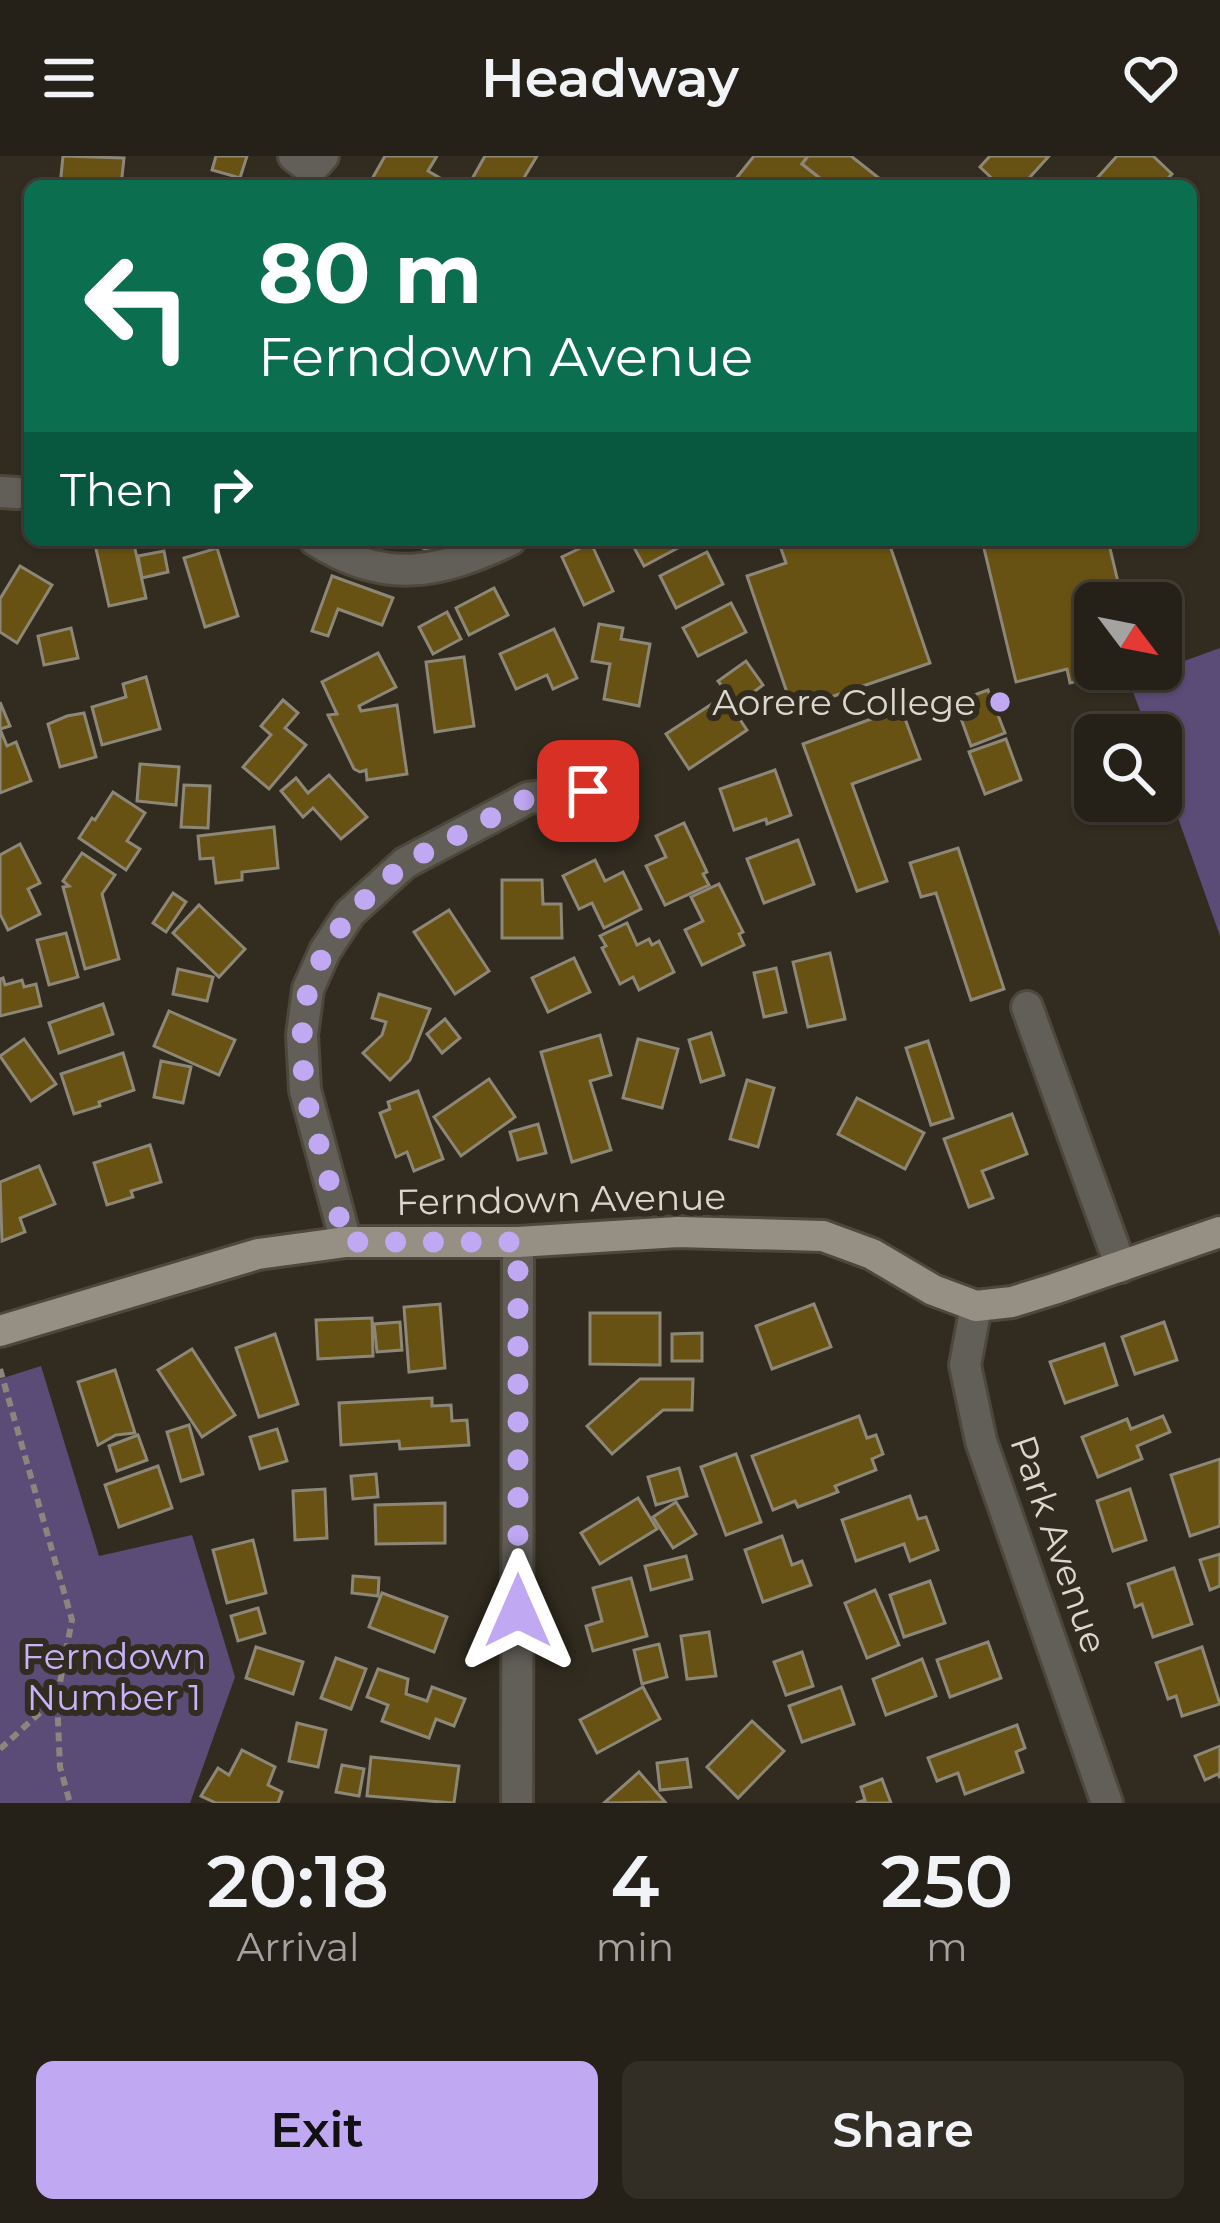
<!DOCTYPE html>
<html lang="en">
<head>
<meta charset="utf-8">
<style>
	:root { --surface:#262118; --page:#322e25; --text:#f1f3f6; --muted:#a4a3a2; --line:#423e37; --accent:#c1a8f3 }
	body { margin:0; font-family:Montserrat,sans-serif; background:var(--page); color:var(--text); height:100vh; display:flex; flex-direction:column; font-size:45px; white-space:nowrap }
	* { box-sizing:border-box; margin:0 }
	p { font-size:39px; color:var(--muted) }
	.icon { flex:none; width:66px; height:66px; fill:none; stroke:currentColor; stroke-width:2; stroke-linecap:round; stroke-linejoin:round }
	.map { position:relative; height:1647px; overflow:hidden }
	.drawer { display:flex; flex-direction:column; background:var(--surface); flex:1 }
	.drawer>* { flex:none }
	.hud { position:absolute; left:24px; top:24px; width:1173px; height:366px; border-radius:18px; box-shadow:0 3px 9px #0004,0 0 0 3px var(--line); background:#0b6e4f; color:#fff; overflow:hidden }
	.needle { width:78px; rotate:122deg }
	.fabs { position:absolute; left:1074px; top:426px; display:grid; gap:24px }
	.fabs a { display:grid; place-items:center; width:108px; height:108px; border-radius:18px; background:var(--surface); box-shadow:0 3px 9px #0004,0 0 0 3px var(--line); font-size:60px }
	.pin { position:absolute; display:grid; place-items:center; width:102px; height:102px; color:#fff; margin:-51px; border-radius:24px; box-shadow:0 6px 18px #0006 }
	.me { position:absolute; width:132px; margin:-66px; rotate:0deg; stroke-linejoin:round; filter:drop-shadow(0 0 9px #0008) }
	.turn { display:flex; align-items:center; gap:42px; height:252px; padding:0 36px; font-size:54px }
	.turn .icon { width:156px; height:156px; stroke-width:2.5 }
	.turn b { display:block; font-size:84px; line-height:102px }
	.then { display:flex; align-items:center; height:114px; padding:0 36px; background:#0003; gap:24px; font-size:45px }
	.eta { display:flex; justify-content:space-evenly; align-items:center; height:204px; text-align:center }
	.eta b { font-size:72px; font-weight:600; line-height:84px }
	.button { display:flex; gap:24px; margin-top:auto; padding:24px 36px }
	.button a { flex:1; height:138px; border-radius:18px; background:var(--accent); color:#111; font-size:48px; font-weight:600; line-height:138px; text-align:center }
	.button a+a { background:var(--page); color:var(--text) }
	header { display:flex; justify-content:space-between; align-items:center; height:156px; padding:0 36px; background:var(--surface); font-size:54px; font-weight:600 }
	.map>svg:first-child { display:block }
	.green { fill:#5a4c76 }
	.building { fill:#685213; stroke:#8d8778; stroke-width:3 }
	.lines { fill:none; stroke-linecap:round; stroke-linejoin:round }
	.minor-casing { stroke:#4d473c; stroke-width:36 }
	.major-casing { stroke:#4d473c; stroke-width:36 }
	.path { stroke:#8b867d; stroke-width:6; stroke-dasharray:9 6; stroke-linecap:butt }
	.minor { stroke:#625f59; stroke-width:30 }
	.major { stroke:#969084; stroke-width:30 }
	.route { stroke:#c1a8f3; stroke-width:21; stroke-dasharray:0 37.8 }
	.poi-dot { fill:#c1a8f3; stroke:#322c20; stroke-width:4.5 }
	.labels { text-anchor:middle; stroke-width:12; stroke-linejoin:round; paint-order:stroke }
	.poi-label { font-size:36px; fill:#dad7cf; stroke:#322c20; text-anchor:end }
	.street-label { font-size:36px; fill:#dad7cf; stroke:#322c20 }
	.park-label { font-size:36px; fill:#cab1fb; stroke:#322c20 }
</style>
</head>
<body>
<header><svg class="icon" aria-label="menu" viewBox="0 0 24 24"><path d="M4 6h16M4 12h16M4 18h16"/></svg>Headway<svg class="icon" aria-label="heart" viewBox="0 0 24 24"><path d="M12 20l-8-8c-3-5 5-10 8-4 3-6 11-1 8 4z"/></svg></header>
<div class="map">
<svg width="1220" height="1647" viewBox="0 0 1220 1647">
	<rect width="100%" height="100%" fill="#322c20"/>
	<g class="green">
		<polygon points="1220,492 1220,780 1161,614 1161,579 1149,579 1129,525"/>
		<polygon points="41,1210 99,1400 192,1379 235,1521 190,1647 0,1647 0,1223"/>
	</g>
	<g class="building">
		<polygon points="63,0 124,2 121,30 60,30"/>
		<polygon points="216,0 247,0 240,22 212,14"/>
		<polygon points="385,0 437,0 428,15 454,30 374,30 377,26 372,23"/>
		<polygon points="485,0 537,0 519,30 468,30"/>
		<polygon points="754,0 808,0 802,8 830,30 730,30"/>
		<polygon points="808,0 851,0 889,30 830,30 802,8"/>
		<polygon points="990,0 1049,0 1022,30 1000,30 980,11"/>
		<polygon points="1117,0 1153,0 1172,18 1160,30 1090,30"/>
		<polygon points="94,384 133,384 146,442 109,450"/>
		<polygon points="403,384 457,384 450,403"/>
		<polygon points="630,384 693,384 644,410"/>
		<polygon points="778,384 888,384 930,507 793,554 747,420 786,407"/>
		<polygon points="982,384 1108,384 1123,447 1095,447 1095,513 1129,513 1070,527 1067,513 1016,526"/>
		<polygon points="591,387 613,435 584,449 562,401"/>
		<polygon points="217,392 238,460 205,471 184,402"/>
		<polygon points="164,395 168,416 142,422 138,400"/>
		<polygon points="707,396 723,428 676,452 660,420"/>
		<polygon points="20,410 52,429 17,487 0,476 0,443"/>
		<polygon points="332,420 393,442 382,469 338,453 328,480 312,475"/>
		<polygon points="494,432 508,459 469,479 456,452"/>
		<polygon points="731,447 746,476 698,500 683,472"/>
		<polygon points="447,456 461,483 433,498 419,471"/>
		<polygon points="599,468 623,472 621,483 650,488 639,550 604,543 610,508 592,505"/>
		<polygon points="71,472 78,502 44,509 38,480"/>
		<polygon points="554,473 577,522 553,533 547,519 516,533 500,498"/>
		<polygon points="378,497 396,531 359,550 361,555 397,549 407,618 367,624 366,614 360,616 354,613 328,559 337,558 322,526"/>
		<polygon points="464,501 474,570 435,576 426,506"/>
		<polygon points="746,505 763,529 736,549 718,525"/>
		<polygon points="146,521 160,573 102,589 92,551 126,541 123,528"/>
		<polygon points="988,534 1005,577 971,590 955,546"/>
		<polygon points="724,540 747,574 689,613 666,578"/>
		<polygon points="283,544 298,557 285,572 306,589 269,633 243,611 271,579 261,570"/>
		<polygon points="0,546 10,570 0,573 7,590 16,586 31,625 0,637"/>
		<polygon points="901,552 920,603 852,628 887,725 857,735 803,588"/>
		<polygon points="84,557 96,601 60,611 48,568 67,560"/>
		<polygon points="1006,583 1021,624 985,638 969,596"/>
		<polygon points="140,608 179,611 176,649 137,645"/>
		<polygon points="775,614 791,659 767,668 766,663 734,674 720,633"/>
		<polygon points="329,619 367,661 341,683 313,652 303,661 281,635 296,622 308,637"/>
		<polygon points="184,629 210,630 208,672 181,671"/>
		<polygon points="113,636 145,657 127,685 140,693 126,714 79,682 92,662 95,664"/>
		<polygon points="684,667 707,716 703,718 709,729 665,749 646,710 666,701 656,680"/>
		<polygon points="274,671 278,712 242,716 242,724 216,727 213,702 200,703 198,680"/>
		<polygon points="798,684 814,728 764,747 747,703"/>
		<polygon points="20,688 40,727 28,733 40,758 8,774 0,758 0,699"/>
		<polygon points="958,692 1004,833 971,844 936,737 921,741 910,707"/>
		<polygon points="82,697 115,719 102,738 119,803 85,813 63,731 69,730 63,725"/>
		<polygon points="595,704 605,725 623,716 641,753 604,772 592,747 579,753 563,720"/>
		<polygon points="502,724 542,724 543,748 561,748 562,782 502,782"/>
		<polygon points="719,728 743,776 739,778 744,789 702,809 685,774 703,765 691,741"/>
		<polygon points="173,737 186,746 166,776 153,767"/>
		<polygon points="199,749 245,793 219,821 173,777"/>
		<polygon points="449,754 489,815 455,838 414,776"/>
		<polygon points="627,767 637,789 649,783 652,789 659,785 674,816 639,834 633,821 620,828 602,792 606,790 600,780"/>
		<polygon points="66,777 78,821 49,829 37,784"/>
		<polygon points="830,797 845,863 808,871 793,806"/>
		<polygon points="574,802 590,836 548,856 532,822"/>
		<polygon points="776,812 786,856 764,861 754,817"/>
		<polygon points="178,813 213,821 207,845 173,838"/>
		<polygon points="3,822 5,829 22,824 24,831 36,828 41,850 0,860 0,823"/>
		<polygon points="379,838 430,853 410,904 390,924 363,897 382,879 386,866 372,862"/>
		<polygon points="103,848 113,878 59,897 49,867"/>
		<polygon points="169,855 235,884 219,919 154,890"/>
		<polygon points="445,863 460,882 442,897 427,878"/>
		<polygon points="711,877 724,919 701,926 689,884"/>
		<polygon points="600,879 611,919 590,925 611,994 572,1006 541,896"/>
		<polygon points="24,883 56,928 31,945 0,900"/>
		<polygon points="638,883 678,893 662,952 623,942"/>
		<polygon points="928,885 953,962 931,969 906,892"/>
		<polygon points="123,897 134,934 99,946 100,950 74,958 61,918"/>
		<polygon points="161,905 191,911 183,947 154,941"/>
		<polygon points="489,923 515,961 461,1000 434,961"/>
		<polygon points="747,924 774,932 758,991 730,983"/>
		<polygon points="418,935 443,1003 414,1015 407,996 396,1001 380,957 390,953 388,946"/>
		<polygon points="857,942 924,977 905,1013 838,978"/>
		<polygon points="1012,958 1027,998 982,1015 993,1042 969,1051 944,983"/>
		<polygon points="538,968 546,997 518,1004 510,976"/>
		<polygon points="150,989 161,1026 131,1035 133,1041 107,1049 94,1007"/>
		<polygon points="39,1010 55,1048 20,1062 25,1076 2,1085 0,1026"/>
		<polygon points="440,1148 445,1212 409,1216 404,1151"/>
		<polygon points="814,1148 831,1191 772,1213 756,1170"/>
		<polygon points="590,1157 660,1157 660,1209 590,1208"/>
		<polygon points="372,1162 373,1200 318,1203 316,1164"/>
		<polygon points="400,1166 402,1194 377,1196 374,1168"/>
		<polygon points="1164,1166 1177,1204 1135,1218 1122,1181"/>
		<polygon points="702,1177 702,1205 672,1205 672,1178"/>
		<polygon points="275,1178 298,1248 259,1261 236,1192"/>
		<polygon points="1104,1188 1117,1229 1065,1247 1050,1206"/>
		<polygon points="192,1193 235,1259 202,1281 158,1214"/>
		<polygon points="115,1214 135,1277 116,1279 98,1289 78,1226"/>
		<polygon points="640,1223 693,1223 692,1254 663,1254 612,1298 587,1270"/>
		<polygon points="432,1242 432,1250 451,1249 452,1265 467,1264 469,1289 400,1293 399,1285 341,1289 339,1247"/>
		<polygon points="859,1260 867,1282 876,1279 883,1298 872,1303 876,1314 835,1330 838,1336 798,1351 795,1345 773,1354 752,1300"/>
		<polygon points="1163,1260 1170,1276 1137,1290 1142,1303 1098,1321 1082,1281 1127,1263 1131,1273"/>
		<polygon points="189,1269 203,1318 181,1325 167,1276"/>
		<polygon points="277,1273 287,1305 260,1313 250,1281"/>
		<polygon points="138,1279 147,1304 117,1315 109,1290"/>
		<polygon points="736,1298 761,1366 726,1379 701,1311"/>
		<polygon points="1220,1303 1220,1370 1190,1380 1171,1319"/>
		<polygon points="158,1310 172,1352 119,1371 105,1329"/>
		<polygon points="679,1312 687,1340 656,1349 648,1321"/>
		<polygon points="376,1318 378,1341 353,1343 351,1320"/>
		<polygon points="325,1333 327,1382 295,1384 293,1335"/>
		<polygon points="1130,1333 1146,1384 1113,1395 1097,1345"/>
		<polygon points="910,1340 918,1363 926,1361 938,1394 910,1405 904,1388 856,1405 842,1364"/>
		<polygon points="638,1342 657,1373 600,1408 581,1377"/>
		<polygon points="676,1346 696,1378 673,1392 653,1361"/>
		<polygon points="445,1347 445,1387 376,1388 375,1349"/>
		<polygon points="782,1380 792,1409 802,1405 811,1429 763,1446 745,1394"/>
		<polygon points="253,1384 266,1437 227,1447 213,1394"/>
		<polygon points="1220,1398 1220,1430 1210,1434 1200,1404"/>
		<polygon points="686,1400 692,1423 651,1434 645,1410"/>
		<polygon points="1174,1412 1192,1468 1153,1481 1142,1448 1135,1451 1128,1428"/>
		<polygon points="353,1420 379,1422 378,1440 352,1437"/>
		<polygon points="631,1422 647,1480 593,1495 586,1470 602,1465 593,1432"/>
		<polygon points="930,1425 945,1467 904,1481 890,1439"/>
		<polygon points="875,1434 899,1489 867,1502 845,1447"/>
		<polygon points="382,1437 447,1461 434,1496 369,1471"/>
		<polygon points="258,1452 265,1477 238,1485 231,1460"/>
		<polygon points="709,1476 716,1520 687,1523 681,1480"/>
		<polygon points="988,1486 1001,1522 950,1541 937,1504"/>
		<polygon points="659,1488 667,1521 642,1528 634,1494"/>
		<polygon points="256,1491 303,1506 293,1538 246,1522"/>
		<polygon points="1202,1491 1220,1548 1182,1560 1176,1540 1168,1543 1156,1507"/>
		<polygon points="802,1496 813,1530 786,1539 774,1506"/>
		<polygon points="336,1502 366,1513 351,1553 321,1542"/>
		<polygon points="922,1503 936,1540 886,1559 873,1523"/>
		<polygon points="378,1513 408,1523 406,1538 427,1545 432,1531 465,1543 454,1570 436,1563 429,1582 382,1565 388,1549 367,1541"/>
		<polygon points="643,1531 660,1563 597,1597 580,1564"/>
		<polygon points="841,1531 854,1568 802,1586 789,1550"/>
		<polygon points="752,1565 784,1595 738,1642 707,1611"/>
		<polygon points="297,1567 326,1574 318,1611 289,1605"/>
		<polygon points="1017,1569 1025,1592 1016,1596 1023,1616 965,1638 958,1617 937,1625 928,1602"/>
		<polygon points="1220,1590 1220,1622 1218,1618 1205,1624 1195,1600"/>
		<polygon points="242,1594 275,1611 268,1629 282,1636 278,1647 216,1647 201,1640 218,1612 229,1619"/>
		<polygon points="371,1601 459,1610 454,1647 367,1640"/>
		<polygon points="687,1603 691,1631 660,1634 657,1607"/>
		<polygon points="342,1609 364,1613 359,1640 336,1636"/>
		<polygon points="639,1616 665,1646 604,1647"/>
		<polygon points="882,1623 891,1647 856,1647 865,1644 861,1631"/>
	</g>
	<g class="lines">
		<g class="minor-casing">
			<g id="minor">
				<polyline points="294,0 311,13 323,0"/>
				<polyline points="0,336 17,337"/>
				<path d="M 315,384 C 384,429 439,418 510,384"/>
				<polyline points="1027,851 1121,1111"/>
				<polyline points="346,1086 305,934 302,879 308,833 325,795 350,757 405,707 528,642 588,635"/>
				<polyline points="976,1150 965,1209 981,1285 1107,1647"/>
				<polyline points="517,1647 518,1086"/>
			</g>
		</g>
		<g class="major-casing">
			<polyline id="major" points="0,1175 258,1098 346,1086 518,1086 678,1076 823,1080 872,1098 933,1134 976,1150 1012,1146 1054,1133 1220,1076"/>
		</g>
		<g class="path">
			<polyline points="0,1213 72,1464 57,1542 60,1611 70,1647"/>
			<polyline points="0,1593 55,1543"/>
		</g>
		<use href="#minor" class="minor"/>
		<use href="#major" class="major"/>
	</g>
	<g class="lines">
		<polyline class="route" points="518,1455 518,1086 346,1086 304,934 302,879 308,833 325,795 350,757 405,707 528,642 588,635"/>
	</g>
	<circle class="poi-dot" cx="1000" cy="546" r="12"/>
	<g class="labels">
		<g class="poi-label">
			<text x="976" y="559">Aorere College</text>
		</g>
		<g class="street-label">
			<text transform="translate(561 1043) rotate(-1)" y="13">Ferndown Avenue</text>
			<text transform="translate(1059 1388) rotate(71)" y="13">Park Avenue</text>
		</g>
		<g class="park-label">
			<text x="114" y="1513">Ferndown<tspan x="114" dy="41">Number 1</tspan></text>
		</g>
	</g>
</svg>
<div class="fabs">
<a><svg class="needle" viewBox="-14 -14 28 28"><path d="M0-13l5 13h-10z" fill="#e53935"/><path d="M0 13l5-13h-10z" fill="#a4a3a2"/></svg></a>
<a><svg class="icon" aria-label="search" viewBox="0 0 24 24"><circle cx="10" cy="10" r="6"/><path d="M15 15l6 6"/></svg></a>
</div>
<div class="pin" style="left:588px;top:635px;background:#d93025"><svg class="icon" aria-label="arrive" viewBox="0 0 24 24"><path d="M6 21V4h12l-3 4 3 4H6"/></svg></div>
<svg class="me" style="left:518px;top:1455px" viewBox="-20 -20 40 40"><path d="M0-17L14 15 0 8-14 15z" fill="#c1a8f3" stroke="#fff" stroke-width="4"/></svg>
<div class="hud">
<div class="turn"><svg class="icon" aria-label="left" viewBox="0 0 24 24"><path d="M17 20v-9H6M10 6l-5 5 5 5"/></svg><div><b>80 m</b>Ferndown Avenue</div></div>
<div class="then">Then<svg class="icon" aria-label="right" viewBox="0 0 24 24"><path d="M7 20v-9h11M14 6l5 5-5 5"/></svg></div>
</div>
</div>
<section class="drawer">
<div class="eta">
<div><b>20:18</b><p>Arrival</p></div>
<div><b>4</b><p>min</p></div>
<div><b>250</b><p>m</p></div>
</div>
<div class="button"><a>Exit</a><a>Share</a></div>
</section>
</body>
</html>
